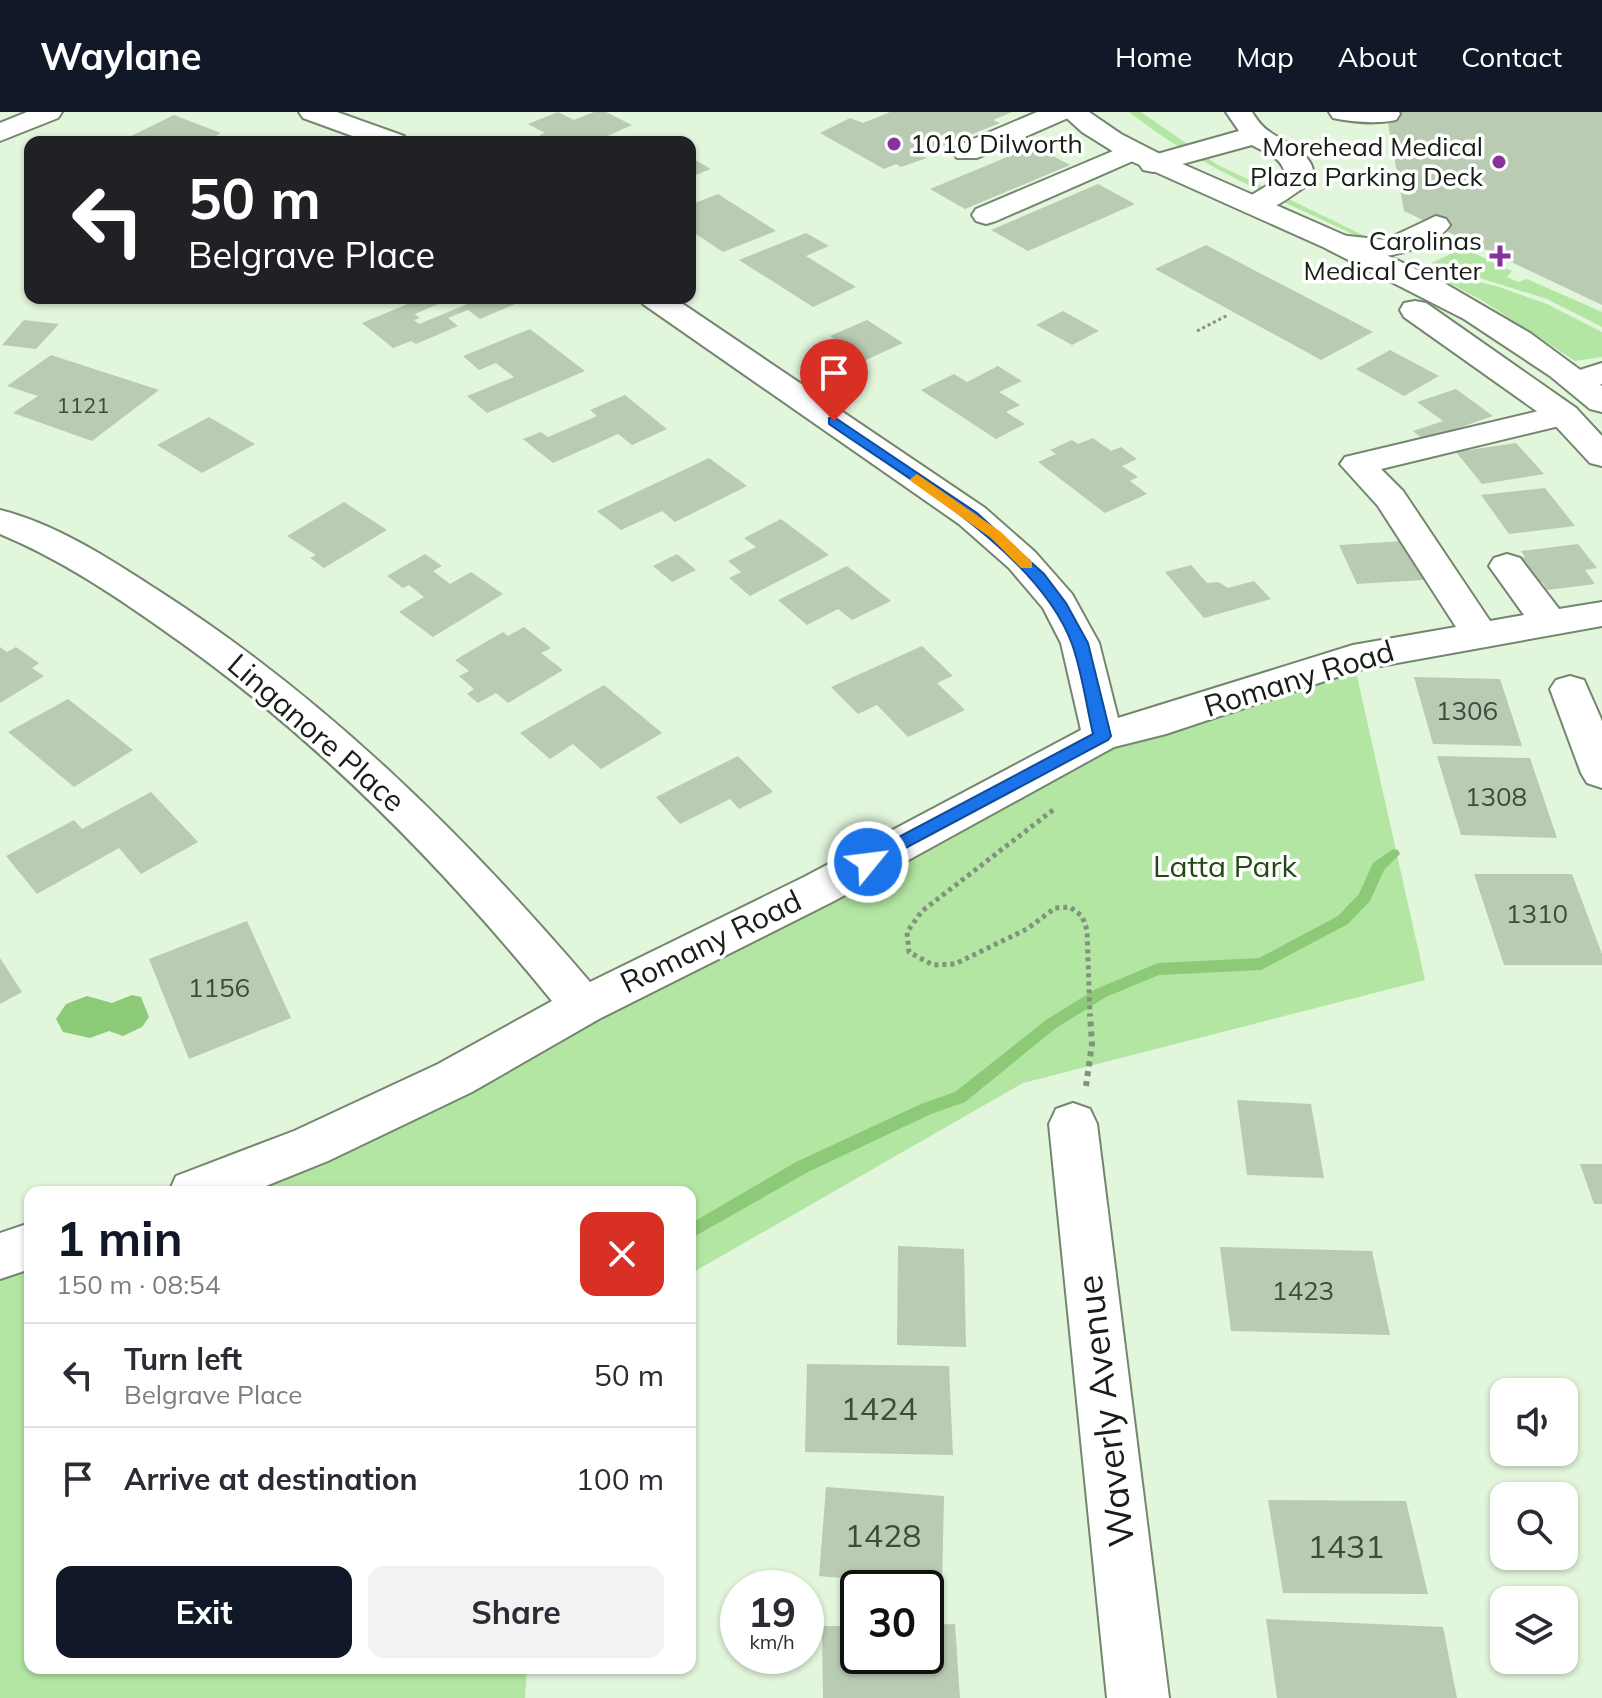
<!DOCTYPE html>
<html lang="en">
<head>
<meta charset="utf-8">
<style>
	:root { --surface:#fff; --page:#f2f2f3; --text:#2b2b33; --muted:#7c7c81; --line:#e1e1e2; --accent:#111827 }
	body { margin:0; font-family:Mulish,sans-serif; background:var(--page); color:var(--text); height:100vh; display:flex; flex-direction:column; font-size:30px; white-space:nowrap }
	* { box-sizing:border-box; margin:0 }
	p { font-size:26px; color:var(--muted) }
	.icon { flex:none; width:44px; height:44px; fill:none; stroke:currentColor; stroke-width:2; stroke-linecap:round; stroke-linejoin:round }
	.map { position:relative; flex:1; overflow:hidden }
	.details { position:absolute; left:24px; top:1074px; width:672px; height:488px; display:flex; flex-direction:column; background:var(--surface); border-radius:16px; box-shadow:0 2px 6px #0004 }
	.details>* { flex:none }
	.hud { position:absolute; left:24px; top:24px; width:672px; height:168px; border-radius:16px; box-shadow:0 2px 6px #0004; background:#202124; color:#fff; overflow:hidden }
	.controls { position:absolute; left:1490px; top:1266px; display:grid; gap:16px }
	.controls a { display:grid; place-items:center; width:88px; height:88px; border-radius:16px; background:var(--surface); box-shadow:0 2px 6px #0004; font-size:40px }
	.speed { position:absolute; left:720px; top:1458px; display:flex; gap:16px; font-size:40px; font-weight:700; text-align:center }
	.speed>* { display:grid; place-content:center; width:104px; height:104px; border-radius:50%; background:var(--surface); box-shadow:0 2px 6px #0004; line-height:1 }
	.speed small { font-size:20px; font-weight:400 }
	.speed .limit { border:4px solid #111; border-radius:12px; background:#fff; color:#111 }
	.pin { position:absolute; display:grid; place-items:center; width:68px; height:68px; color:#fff; margin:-82px -34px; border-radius:50% 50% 50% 0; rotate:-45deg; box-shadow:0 0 8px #0007 }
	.pin .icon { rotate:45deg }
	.me { position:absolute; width:88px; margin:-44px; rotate:61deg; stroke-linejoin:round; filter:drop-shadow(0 0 6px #0008) }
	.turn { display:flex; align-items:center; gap:28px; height:168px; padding:0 32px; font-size:36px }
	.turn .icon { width:104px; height:104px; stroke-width:2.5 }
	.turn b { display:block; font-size:56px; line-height:68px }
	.round { display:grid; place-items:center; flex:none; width:84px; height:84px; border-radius:16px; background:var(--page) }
	.summary { display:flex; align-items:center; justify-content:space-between; height:136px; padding:0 32px }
	h1 { font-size:48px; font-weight:700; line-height:60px; color:var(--accent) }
	.button { display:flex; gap:16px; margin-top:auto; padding:16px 32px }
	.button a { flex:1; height:92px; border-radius:16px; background:var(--accent); color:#fff; font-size:32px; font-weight:700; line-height:92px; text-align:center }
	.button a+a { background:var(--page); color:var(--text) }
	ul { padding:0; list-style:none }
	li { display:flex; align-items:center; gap:24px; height:104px; padding:0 32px; border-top:2px solid var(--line) }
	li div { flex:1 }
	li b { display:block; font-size:30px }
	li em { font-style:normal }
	header { display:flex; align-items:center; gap:48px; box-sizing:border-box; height:112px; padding:0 40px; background:var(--accent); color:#fff }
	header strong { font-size:38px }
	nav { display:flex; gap:44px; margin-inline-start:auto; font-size:28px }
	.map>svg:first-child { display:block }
	.green { fill:#b2e6a2 }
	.water { fill:#8cca78 }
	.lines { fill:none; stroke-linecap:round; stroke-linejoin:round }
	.stream { fill:#8cca78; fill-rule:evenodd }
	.building { fill:#b9ccb3 }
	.minor-casing { stroke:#74866f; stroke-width:4 }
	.major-casing { stroke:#74866f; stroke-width:4 }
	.path-far2 { stroke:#83917f; stroke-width:3; stroke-dasharray:3 3; stroke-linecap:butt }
	.path-far1 { stroke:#83917f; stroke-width:5; stroke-dasharray:4 4; stroke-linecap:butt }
	.path { stroke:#83917f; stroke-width:6; stroke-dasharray:5 5; stroke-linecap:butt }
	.minor { fill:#fff; fill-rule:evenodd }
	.major { fill:#fff; fill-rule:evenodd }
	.route { fill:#1a73e8; stroke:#114b97; stroke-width:2 }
	.slow { fill:#f59e0b }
	.poi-dot { fill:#88329f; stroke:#fff; stroke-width:3 }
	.labels { text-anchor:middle; stroke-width:7; stroke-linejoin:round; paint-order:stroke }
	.far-number-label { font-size:22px; fill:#404a3c }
	.far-poi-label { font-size:26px; fill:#171e15; stroke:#fff; text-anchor:end }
	.number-label { font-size:26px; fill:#404a3c }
	.street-label { font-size:30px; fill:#171e15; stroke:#fff }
	.park-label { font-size:30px; fill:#214912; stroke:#fff }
	.near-number-label { font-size:32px; fill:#404a3c }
	.near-street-label { font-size:36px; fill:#171e15; stroke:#fff }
</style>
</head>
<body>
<header>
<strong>Waylane</strong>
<nav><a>Home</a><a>Map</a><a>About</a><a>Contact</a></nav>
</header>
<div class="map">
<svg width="1602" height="1586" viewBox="0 0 1602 1586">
	<rect width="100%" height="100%" fill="#e2f6dc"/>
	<g class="green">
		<path d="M 1129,0 L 1141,0 L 1216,52 L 1369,126 L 1365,128 C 1284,89 1200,56 1129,0 Z"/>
		<polygon points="1463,136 1512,159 1507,165 1518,170 1527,167 1602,200 1602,215 1547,187 1432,151"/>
		<polygon points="1440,160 1499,175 1547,192 1602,220 1602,245 1575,249 1483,189 1431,161"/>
		<polygon points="1353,546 1425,868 1023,971 690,1162 690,1080 194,1080 1102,624"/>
		<polygon points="30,1134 30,1556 527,1556 525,1586 0,1586 0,1144"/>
	</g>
	<polygon class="water" points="132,883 141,885 149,905 142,915 123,924 109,919 90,926 63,920 56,907 66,892 87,884 112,891"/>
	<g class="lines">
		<polygon class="stream" points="1393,737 1398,738 1400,742 1384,758 1370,789 1348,812 1261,858 1159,863 1106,885 1056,916 965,990 931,1002 808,1060 690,1127 690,1112 796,1050 921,992 955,980 1046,908 1096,877 1158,851 1259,846 1338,804 1359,782 1373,751"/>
	</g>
	<g class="building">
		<polygon points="558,0 574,8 594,0 606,0 632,13 594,30 552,30 539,23 545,21 528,12"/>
		<polygon points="890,0 1012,0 993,8 1000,11 920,43 927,46 901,55 896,52 884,57 820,21 850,6 863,11"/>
		<polygon points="1386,0 1602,0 1602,193 1404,99"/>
		<polygon points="174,3 221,21 206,30 142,30 129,25"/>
		<polygon points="1034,34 1070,53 965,97 930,77"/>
		<polygon points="690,45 711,57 690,65"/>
		<polygon points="1098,72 1135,92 1028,139 991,118"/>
		<polygon points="718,82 776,119 723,140 690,118 690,93"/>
		<polygon points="806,121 829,134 806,144 856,175 813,195 739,148"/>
		<polygon points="1206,133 1373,220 1321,248 1155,157"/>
		<polygon points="422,186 441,186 445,189 415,202 420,206 414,208 419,212 482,186 506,186 515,192 480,207 468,198 448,206 458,214 416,232 411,229 393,236 362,211"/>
		<polygon points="1063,199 1099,219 1072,233 1036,213"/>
		<polygon points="24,208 59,212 36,237 2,233"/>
		<polygon points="867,208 903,231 866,248 830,224"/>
		<polygon points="530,217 585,259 487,301 467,284 514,265 496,251 479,258 463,244"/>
		<polygon points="1390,238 1439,264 1404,284 1356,257"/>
		<polygon points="51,243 159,278 92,329 13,301 38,284 7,274"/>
		<polygon points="998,254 1022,269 999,280 1020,293 1006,300 1025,312 996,327 921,278 954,262 967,270"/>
		<polygon points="1456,277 1493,304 1424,328 1413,319 1443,309 1417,290"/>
		<polygon points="625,283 667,317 632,333 618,322 553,351 523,327 541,320 548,325 597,304 590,298"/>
		<polygon points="209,305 255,332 202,361 157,333"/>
		<polygon points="1093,326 1111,339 1121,335 1137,347 1122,354 1138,365 1130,369 1147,382 1105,401 1038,350 1056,342 1050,338 1072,328 1078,332"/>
		<polygon points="1516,331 1544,362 1482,372 1456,340"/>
		<polygon points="709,346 747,374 675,410 662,399 621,418 597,399"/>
		<polygon points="1545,376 1575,414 1509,422 1481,383"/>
		<polygon points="344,390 387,418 324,456 310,446 316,443 287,424"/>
		<polygon points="781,407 829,443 750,484 729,466 741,460 728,449 756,435 744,426"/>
		<polygon points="1404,429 1424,468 1357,472 1339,433"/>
		<polygon points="1578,432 1597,456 1585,458 1595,472 1547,478 1542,470 1532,471 1514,446 1525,445 1521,439"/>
		<polygon points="425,442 442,454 433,459 450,472 471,460 503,482 433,525 399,500 424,485 409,473 403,476 387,464"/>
		<polygon points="677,442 696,458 672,470 653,454"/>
		<polygon points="1191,453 1207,471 1218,470 1228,476 1254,469 1271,487 1204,506 1165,460"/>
		<polygon points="847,454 891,489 852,508 838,497 807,513 778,488"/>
		<polygon points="524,515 551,536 541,541 563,558 508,591 496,581 478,591 467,582 474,577 459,564 469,559 455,548 503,520 508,524"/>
		<polygon points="922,534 953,564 937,571 965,598 908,625 877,593 858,602 831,575"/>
		<polygon points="0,535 7,540 16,535 39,551 32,556 44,564 0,591"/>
		<polygon points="1414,565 1500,567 1522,634 1433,632"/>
		<polygon points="604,573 662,621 601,657 573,632 550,647 520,621"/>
		<polygon points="68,587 133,638 74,675 8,620"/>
		<polygon points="738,644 773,680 739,697 730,687 680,712 656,685"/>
		<polygon points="1437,644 1530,646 1557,726 1461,723"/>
		<polygon points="151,680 198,730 141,762 119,736 37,782 6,744 74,708 82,717"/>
		<polygon points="1474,762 1572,762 1602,842 1602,853 1504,853"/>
		<polygon points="247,809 291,906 189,947 149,847"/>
		<polygon points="0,846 22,880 0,892"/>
		<polygon points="1237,988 1311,992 1324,1066 1247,1063"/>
		<polygon points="1580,1052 1602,1052 1602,1092 1594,1092"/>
		<polygon points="898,1134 964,1137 966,1235 897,1233"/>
		<polygon points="1220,1135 1372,1139 1390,1223 1231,1219"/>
		<polygon points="807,1252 949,1254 953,1343 805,1340"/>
		<polygon points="826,1375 944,1384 942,1475 819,1464"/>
		<polygon points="1268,1388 1406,1389 1428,1482 1283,1481"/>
		<polygon points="1266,1507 1443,1515 1457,1586 1277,1586"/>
		<polygon points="955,1512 960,1586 823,1586 822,1514 858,1514 858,1544 926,1544 926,1513"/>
	</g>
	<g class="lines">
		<g class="minor-casing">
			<g id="minor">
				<polygon points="27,0 62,0 58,6 0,29 0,11"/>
				<polygon points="299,0 337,0 404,24 408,30 369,30 303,6"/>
				<polygon points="1037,0 1072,0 1068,6 977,46 957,46 953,40 957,34"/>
				<path d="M 1226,0 L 1252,0 C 1257,8 1262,15 1270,20 C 1285,31 1326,47 1309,72 C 1290,84 1268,105 1245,99 L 1241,93 L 1245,87 L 1285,63 C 1283,45 1265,41 1252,33 L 1153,60 L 1143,58 L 1139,52 L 1143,46 L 1239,19 Z"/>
				<path d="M 1329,0 L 1399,0 L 1400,2 L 1396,8 C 1377,12 1352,10 1333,6 Z"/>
				<polygon points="1132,31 1142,33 1146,39 1142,45 996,109 986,112 976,109 972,103 976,97"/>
				<path d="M 1436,104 L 1446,107 L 1450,113 C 1445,121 1438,124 1430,129 C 1395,148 1366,148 1329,138 L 1324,132 L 1329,126 L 1339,123 L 1385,128 Z"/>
				<path d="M 639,186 L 674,186 L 985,396 L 1035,440 L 1072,482 L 1099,531 L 1118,606 L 1353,533 L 1456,515 L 1378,394 L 1340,352 L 1345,345 L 1564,293 L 1576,296 L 1581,303 L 1576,310 L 1381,357 L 1403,379 L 1490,509 L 1524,503 L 1489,454 L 1494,446 L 1507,442 L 1520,446 L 1559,497 L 1602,490 L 1602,514 L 1358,558 L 1166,622 L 1114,635 L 834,789 L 599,907 L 472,980 L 328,1049 L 251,1080 L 169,1080 L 176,1064 L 294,1019 L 438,952 L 552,889 C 438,749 311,620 162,517 C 111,481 58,446 0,422 L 0,398 C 56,412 108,446 156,477 C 322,583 462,720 590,870 L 804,765 L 1081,618 L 1061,531 L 1043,496 L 1009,456 L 959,412 L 643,192 Z"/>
				<polygon points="1602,251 1602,272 1578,279 1567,276 1562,269 1567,262"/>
				<polygon points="1570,564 1584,568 1602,609 1602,676 1587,671 1581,661 1550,577 1556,568"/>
				<polygon points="1073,991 1090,997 1097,1012 1169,1586 1107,1586 1049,1012 1056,997"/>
				<polygon points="30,1111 30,1157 0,1167 0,1121"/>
			</g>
		</g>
		<g class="major-casing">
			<g id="major">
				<polygon points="1060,0 1089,0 1121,22 1162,43 1344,123 1439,168 1530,221 1602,274 1602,300 1590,297 1550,264 1464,207 1323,135 1122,45 1082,20"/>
				<polygon points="1415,189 1426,191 1576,296 1602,324 1602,354 1590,351 1552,310 1404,205 1400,198 1404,191"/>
			</g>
		</g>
		<polyline class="path-far2" points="1197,219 1228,203"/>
		<polyline class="path-far1" points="1053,698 922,799 907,820 909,840 933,853 955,852 1027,817 1055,796 1070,795 1082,804 1087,818 1090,904"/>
		<polyline class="path" points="1086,974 1092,932 1090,902"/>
		<use href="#minor" class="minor"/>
		<use href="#major" class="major"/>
	</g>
	<path class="route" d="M 834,305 L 977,401 L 1044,462 L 1066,491 L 1088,531 L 1111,624 L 1108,628 L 868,756 L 859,750 L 861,745 L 1093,622 C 1086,592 1082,560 1072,532 C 1039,441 906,366 829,312 L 829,306 Z"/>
	<polygon class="slow" points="917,362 1001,420 1032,450 1032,456 1021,456 991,426 912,370 910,367"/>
	<g class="poi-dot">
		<circle cx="894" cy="32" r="8"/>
		<circle cx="1499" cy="50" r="8"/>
		<path d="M1496 132h8v8h8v8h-8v8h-8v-8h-8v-8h8z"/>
	</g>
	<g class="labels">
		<g class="far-number-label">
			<text x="83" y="301">1121</text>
		</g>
		<g class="far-poi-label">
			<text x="910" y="41" text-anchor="start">1010 Dilworth</text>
			<text x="1483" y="44">Morehead Medical<tspan x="1483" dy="30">Plaza Parking Deck</tspan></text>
			<text x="1482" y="138">Carolinas<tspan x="1482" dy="30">Medical Center</tspan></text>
		</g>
		<g class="number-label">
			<text x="1467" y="608">1306</text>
			<text x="1496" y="694">1308</text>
			<text x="1537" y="811">1310</text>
			<text x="219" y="885">1156</text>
			<text x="1303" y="1188">1423</text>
		</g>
		<g class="street-label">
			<text transform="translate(1299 567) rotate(-17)" y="10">Romany Road</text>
			<text transform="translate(316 621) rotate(41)" y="10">Linganore Place</text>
			<text transform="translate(711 830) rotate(-26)" y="10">Romany Road</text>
		</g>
		<g class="park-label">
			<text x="1225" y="765">Latta Park</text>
		</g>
		<g class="near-number-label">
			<text x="879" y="1308">1424</text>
			<text x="883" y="1435">1428</text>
			<text x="1346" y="1446">1431</text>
		</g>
		<g class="near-street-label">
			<text transform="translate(1105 1299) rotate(-97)" y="13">Waverly Avenue</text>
		</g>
	</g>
</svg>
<div class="controls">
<a><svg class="icon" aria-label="sound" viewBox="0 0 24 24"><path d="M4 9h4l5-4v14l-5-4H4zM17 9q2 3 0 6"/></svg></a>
<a><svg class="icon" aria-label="search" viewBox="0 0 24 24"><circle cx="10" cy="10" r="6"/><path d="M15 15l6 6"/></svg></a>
<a><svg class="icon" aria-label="layers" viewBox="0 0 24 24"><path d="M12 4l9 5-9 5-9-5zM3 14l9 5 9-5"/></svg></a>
</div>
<div class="speed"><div>19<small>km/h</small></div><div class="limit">30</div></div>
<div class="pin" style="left:834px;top:309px;background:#d93025"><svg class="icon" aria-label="arrive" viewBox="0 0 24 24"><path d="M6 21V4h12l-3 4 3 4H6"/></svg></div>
<svg class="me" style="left:868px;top:750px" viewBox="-20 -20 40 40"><circle r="17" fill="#1a73e8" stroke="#fff" stroke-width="3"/><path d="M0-11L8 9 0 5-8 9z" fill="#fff"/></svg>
<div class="hud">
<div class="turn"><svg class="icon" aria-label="left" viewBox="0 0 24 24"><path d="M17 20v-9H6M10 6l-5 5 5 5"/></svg><div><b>50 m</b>Belgrave Place</div></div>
</div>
<section class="details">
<div class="summary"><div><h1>1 min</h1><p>150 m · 08:54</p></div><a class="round" style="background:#d93025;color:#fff"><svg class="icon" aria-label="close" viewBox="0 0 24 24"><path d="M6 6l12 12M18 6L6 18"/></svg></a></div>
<ul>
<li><svg class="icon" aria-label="left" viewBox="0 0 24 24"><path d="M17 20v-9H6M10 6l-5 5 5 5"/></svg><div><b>Turn left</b><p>Belgrave Place</p></div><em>50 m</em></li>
<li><svg class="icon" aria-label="arrive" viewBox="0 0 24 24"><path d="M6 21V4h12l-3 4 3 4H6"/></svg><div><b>Arrive at destination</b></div><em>100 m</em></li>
</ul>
<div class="button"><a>Exit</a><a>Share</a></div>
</section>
</div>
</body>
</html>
